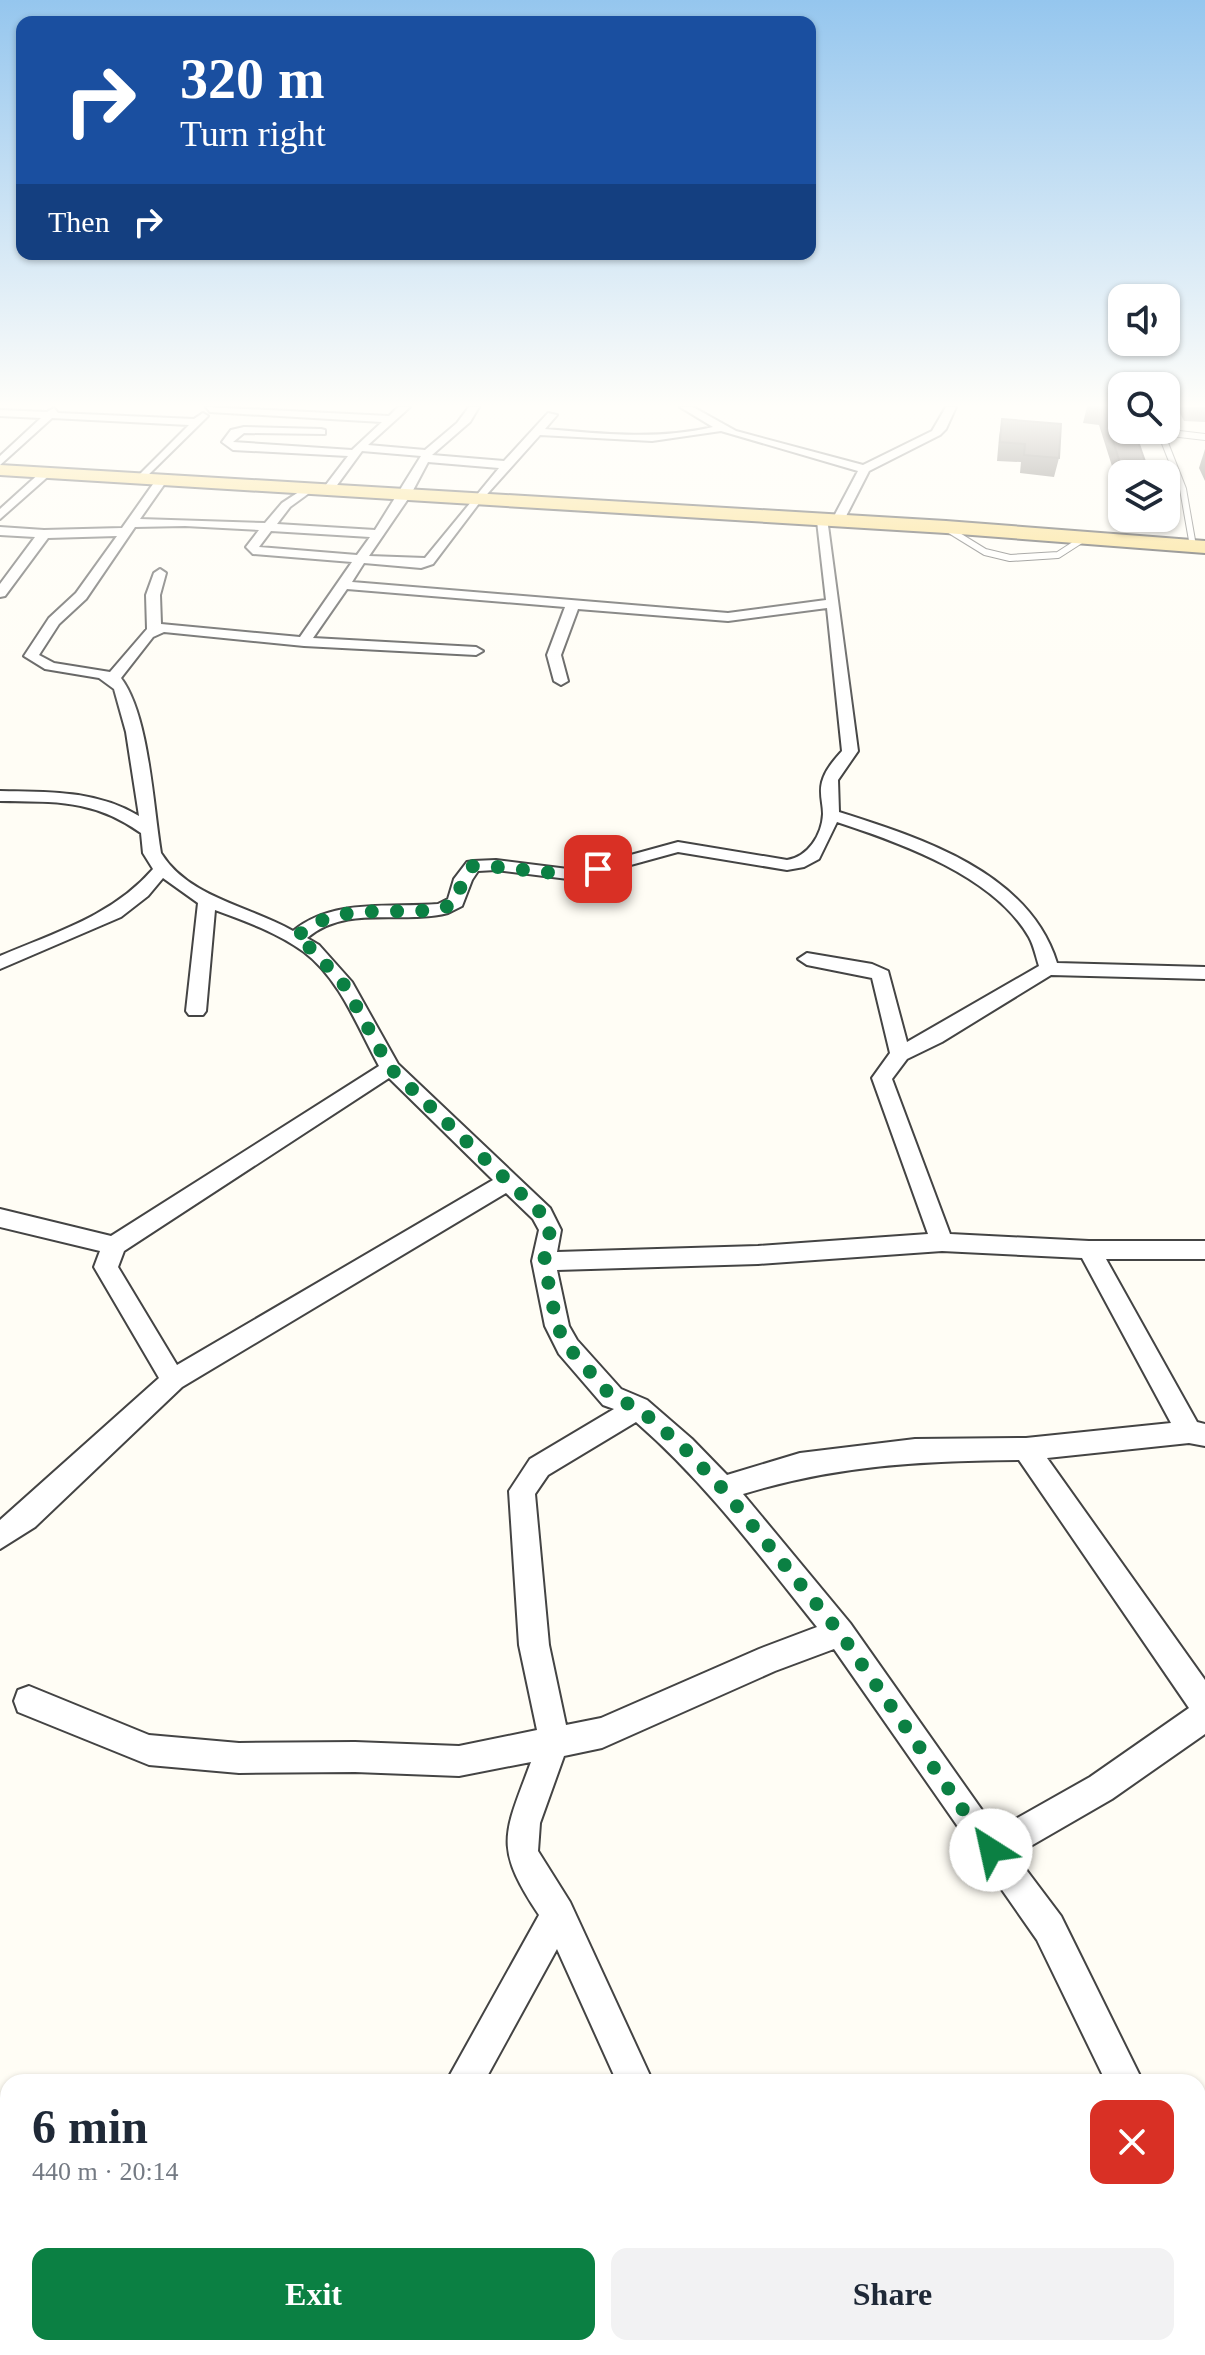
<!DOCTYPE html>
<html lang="en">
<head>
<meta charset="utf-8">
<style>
	:root { --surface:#fff; --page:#f2f2f3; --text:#1f2937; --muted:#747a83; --accent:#0b8043 }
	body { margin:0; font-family:Georgia,serif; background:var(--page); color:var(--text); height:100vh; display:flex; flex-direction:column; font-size:30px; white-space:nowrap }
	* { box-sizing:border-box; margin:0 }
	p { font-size:26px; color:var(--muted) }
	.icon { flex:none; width:44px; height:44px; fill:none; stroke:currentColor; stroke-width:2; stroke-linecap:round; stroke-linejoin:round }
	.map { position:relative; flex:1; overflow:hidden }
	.details { position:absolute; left:0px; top:2074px; width:1206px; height:282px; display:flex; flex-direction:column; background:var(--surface); border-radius:24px 24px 0 0; box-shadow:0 2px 6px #0004 }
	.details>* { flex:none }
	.hud { position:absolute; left:16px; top:16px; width:800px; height:244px; border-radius:16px; box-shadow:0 2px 6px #0004; background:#1a4fa0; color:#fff; overflow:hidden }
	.tools { position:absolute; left:1108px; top:284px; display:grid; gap:16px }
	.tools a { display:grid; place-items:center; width:72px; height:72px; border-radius:16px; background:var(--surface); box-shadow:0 2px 6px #0004; font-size:40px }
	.pin { position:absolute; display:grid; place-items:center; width:68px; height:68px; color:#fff; margin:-34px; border-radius:16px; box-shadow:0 4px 12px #0006 }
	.me { position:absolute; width:88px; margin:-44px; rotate:325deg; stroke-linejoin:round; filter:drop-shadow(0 0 6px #0008) }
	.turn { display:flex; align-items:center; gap:28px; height:168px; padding:0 32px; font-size:36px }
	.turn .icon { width:104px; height:104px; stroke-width:2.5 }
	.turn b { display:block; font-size:56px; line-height:68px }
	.then { display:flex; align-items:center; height:76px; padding:0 32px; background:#0003; gap:16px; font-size:30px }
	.round { display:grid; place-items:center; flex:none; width:84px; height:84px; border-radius:16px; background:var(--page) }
	.summary { display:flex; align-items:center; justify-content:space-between; height:136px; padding:0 32px }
	h1 { font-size:48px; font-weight:800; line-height:60px }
	.primary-button { display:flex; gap:16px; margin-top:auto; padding:16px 32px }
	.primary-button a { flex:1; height:92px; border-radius:16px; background:var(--accent); color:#fff; font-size:32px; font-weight:800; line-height:92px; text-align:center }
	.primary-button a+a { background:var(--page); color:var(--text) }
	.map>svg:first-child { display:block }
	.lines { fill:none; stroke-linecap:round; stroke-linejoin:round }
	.service-casing { stroke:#444; stroke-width:8 }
	.minor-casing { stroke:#444; stroke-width:4 }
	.primary-casing { stroke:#222; stroke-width:4 }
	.service { stroke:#fff; stroke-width:6 }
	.minor { fill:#fff; fill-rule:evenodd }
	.primary { fill:#f9d66b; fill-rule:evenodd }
	.wall { fill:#4d4742 }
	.building { fill:#5a524d; stroke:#3f3936; stroke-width:2 }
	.route { stroke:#0b8043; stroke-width:14; stroke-dasharray:0 25.2 }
</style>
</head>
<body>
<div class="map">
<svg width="1205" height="2355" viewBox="0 0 1205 2355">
	<rect width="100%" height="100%" fill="#fffdf5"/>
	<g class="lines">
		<g class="service-casing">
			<g id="service">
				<polyline points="1146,430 1161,433 1176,430 1166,423"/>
				<polyline points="1161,433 1183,489 1193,546"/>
				<polyline points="1171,433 1205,437"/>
				<polyline points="946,528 985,552 1010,558 1058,555 1086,537"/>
			</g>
		</g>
		<g class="minor-casing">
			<g id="minor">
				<path d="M 206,407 L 389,416 L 398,407 L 410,407 L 368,445 L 425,450 L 457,423 L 469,407 L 479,407 L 470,422 L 432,455 L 504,461 L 548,413 L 557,415 L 545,429 C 602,434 658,440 713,427 L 680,407 L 693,407 L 736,431 L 863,465 L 932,431 L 946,407 L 956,407 L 946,429 L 940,435 L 869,471 L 843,522 L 837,526 L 831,522 L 858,471 L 721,431 L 652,441 L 540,435 L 480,502 L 433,564 L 421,568 L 364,563 L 352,582 L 728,613 L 826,600 L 817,521 L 827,518 L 858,751 L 838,780 L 839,812 C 921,838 1029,872 1057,963 L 1205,967 L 1205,979 L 1051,975 L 942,1042 L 907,1059 L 892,1079 L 950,1234 L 1089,1241 L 1205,1241 L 1205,1259 L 1106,1259 L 1197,1422 L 1205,1424 L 1205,1446 L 1189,1443 L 1047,1458 L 1205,1680 L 1205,1734 L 1112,1799 L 1015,1855 L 1061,1916 L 1143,2082 L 1106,2082 L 1037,1940 L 834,1649 L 775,1671 L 602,1748 L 564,1756 L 540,1823 L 538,1851 L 570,1902 L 653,2082 L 617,2082 L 557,1949 L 484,2082 L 446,2082 L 539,1915 C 493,1846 504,1835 531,1762 L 459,1776 L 355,1772 L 239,1773 L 149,1765 L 18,1712 L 14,1701 L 18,1690 L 29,1686 L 149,1735 L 239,1743 L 355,1742 L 459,1746 L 537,1730 L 519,1645 L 509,1491 L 530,1459 L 614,1409 L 603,1405 L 559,1354 L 545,1326 L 532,1261 L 539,1230 L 533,1219 L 506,1193 L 182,1387 L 35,1527 L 0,1549 L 0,1520 L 159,1378 L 94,1267 L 100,1251 L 0,1227 L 0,1209 L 111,1236 L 379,1066 C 358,1028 340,979 304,952 C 278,933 245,921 215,910 L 206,1011 L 203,1015 L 189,1015 L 186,1011 L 198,903 L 163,878 L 148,896 L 121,917 L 0,969 L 0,956 C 56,932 112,916 153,869 L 143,853 L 141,833 C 93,799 56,802 0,801 L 0,791 C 48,792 96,790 139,816 L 126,732 L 114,689 L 99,678 L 45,669 L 24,656 L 49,618 L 76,593 L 117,536 L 48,538 L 5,596 L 0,597 L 0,584 L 35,537 L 0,535 L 0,527 L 44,530 L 122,528 L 158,477 L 162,476 L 168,479 L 140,519 L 265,523 L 282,503 L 308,486 L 312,487 L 312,491 L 290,507 L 277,524 L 375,530 L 421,456 L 362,451 L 332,492 L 328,493 L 322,490 L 348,456 L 233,450 L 222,442 L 231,430 L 244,427 L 321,429 L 325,430 L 325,434 L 244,433 L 233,442 L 352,450 L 382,422 L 210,412 ZM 428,462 L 499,468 L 425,558 L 369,556 L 410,496 ZM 185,526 L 259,530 L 246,547 L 253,554 L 352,562 L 300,637 L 161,624 L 160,595 L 166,573 L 160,569 L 154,573 L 146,595 L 147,629 L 110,672 L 54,663 L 39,655 L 59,624 L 86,599 L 135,527 ZM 271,531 L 370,537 L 357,555 L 259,547 ZM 347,589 L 565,607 L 547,655 L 554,681 L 561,685 L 568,681 L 561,655 L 578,609 L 728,621 L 827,608 L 842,751 C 834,760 825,770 822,782 C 819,794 823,803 823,814 C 822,835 808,857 787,860 L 678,842 L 576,870 L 496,860 L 473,861 L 467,862 L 454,879 L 448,899 L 438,904 C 390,908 333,898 293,931 C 250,906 189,898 161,853 C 153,805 149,715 121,678 L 153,637 L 164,632 L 304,646 L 476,655 L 483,651 L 476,647 L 313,638 ZM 837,822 C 901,843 994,876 1029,937 C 1034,946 1036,957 1039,966 L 907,1042 L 888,971 L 872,964 L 807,953 L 798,959 L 807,965 L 872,978 L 890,1053 L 872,1078 L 928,1234 L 758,1246 L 557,1252 L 561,1230 L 550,1208 L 398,1064 L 352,982 L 319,945 L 307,938 C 347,904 401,925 448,913 L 462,906 L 472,880 L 478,871 L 496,870 L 576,880 L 678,852 L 787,870 L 804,867 L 819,859 ZM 389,1078 L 493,1180 L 177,1365 L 118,1267 L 124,1251 ZM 942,1251 L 1082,1258 L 1171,1423 L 1026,1438 L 915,1439 L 800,1453 L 727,1475 L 692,1439 L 647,1400 L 621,1389 L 577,1340 L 569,1326 L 557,1270 L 758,1264 ZM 636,1422 C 706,1483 760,1556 817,1627 L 759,1649 L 601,1718 L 566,1725 L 549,1645 L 535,1494 L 548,1475 ZM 1019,1460 L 1189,1708 L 1090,1777 L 996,1830 L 850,1623 L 743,1494 C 837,1465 922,1461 1019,1460 Z"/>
				<polygon points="54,408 58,413 194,419 203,413 208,416 142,481 138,480 138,476 189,425 52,418 0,465 0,456 41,418 0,416 0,410 47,412"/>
				<polygon points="42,471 52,473 0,519 0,509"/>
				<polygon points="1198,2177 1205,2180 1205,2225 1198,2222"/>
				<polygon points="172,2348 216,2348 213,2355 169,2355"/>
				<rect x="683" y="2348" width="40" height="7"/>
				<polygon points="752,2348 793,2348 796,2355 755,2355"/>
			</g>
		</g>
		<g class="primary-casing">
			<polygon id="primary" points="0,465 946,521 1205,541 1205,553 946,533 0,475"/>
		</g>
		<use href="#service" class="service"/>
		<use href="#minor" class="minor"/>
		<use href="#primary" class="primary"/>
	</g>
	<g class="wall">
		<polygon points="1087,407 1122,407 1148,470 1147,474 1122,474 1122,485 1118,485 1099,425 1083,423"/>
		<polygon points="1177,407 1205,407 1205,422 1184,421"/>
		<polygon points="1002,419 1059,458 1054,477 1020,473 1021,462 997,461 999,437"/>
		<polygon points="1205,449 1205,481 1199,468"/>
	</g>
	<g class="building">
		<polygon points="1087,407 1122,407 1122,430 1134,430 1148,470 1122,469 1103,410"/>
		<polygon points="1002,419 1061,424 1059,458 1024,455 1025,444 1000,442"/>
	</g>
	<linearGradient id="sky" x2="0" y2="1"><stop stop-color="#95c6ee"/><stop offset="0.55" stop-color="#fffefa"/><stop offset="1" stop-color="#fffefa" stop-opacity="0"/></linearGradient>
	<rect width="1205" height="737" fill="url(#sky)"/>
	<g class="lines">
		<path class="route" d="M 598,869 C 557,880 515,865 473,866 L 463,879 L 456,902 L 442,909 C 394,916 330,900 295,939 L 312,949 L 345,986 L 390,1068 L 542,1214 L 550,1230 L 544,1261 L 557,1326 L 568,1347 L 612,1397 L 638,1408 L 683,1447 L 722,1488 L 840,1633 L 991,1850"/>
	</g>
</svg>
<div class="tools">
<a><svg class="icon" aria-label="sound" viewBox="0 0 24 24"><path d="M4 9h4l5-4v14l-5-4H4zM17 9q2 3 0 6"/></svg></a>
<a><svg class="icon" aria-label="search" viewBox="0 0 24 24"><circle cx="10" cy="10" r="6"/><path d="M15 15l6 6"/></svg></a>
<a><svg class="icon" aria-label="layers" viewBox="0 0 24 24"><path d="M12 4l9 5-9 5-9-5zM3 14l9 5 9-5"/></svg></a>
</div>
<div class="pin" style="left:598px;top:869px;background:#d93025"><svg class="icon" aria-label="arrive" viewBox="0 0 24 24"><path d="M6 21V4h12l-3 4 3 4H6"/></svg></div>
<svg class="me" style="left:991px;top:1850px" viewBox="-20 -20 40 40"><circle r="19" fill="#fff"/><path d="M0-13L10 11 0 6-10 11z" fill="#0b8043"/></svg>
<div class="hud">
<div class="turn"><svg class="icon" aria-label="right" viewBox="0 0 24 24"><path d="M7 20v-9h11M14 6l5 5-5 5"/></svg><div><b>320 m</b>Turn right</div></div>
<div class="then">Then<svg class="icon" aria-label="right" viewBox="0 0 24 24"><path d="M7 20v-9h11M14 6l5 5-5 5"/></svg></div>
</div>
<section class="details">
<div class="summary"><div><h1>6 min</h1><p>440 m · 20:14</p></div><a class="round" style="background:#d93025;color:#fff"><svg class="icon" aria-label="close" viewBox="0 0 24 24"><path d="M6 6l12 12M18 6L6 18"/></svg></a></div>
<div class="primary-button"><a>Exit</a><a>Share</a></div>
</section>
</div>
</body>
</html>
